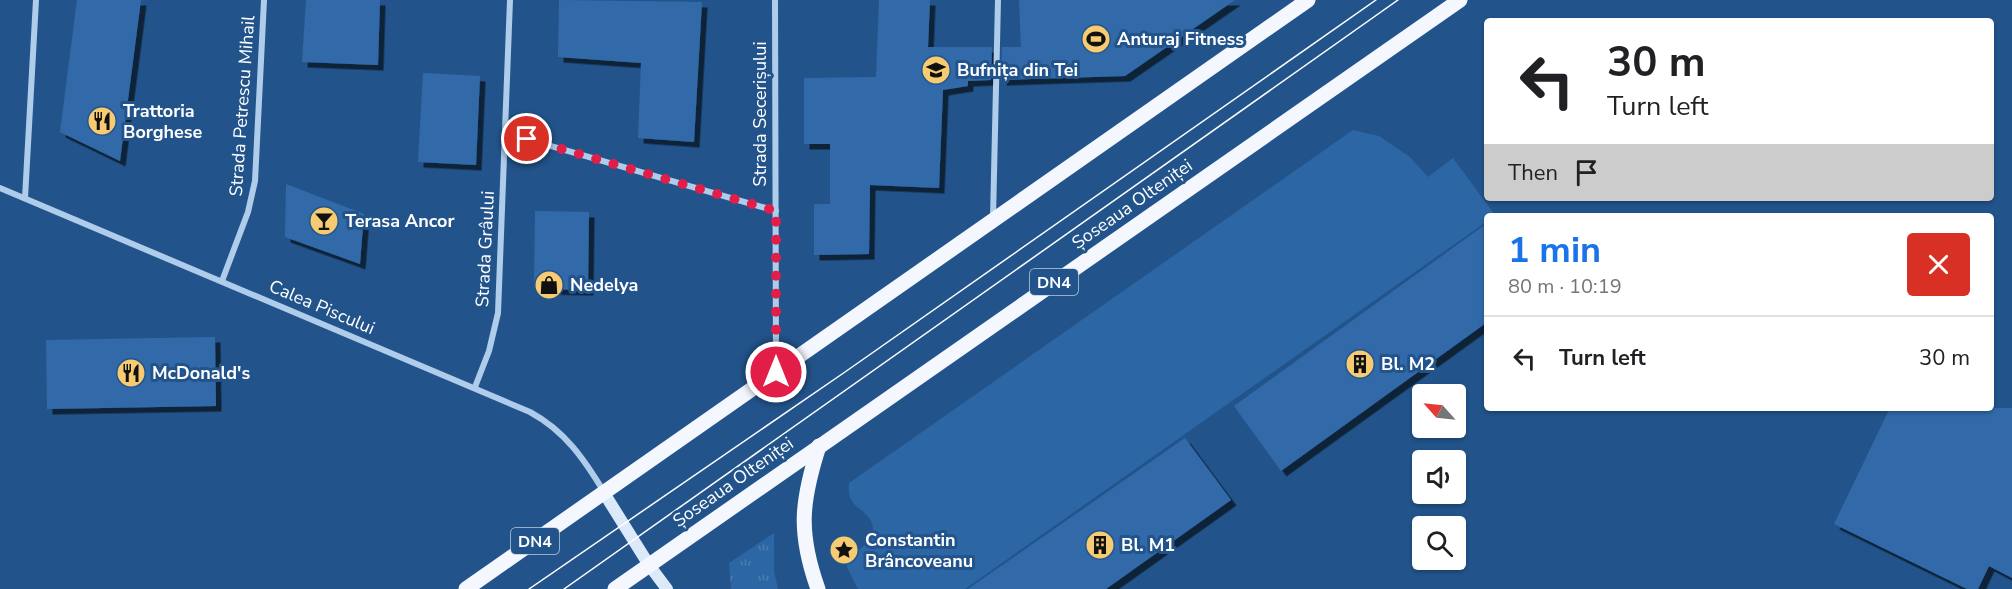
<!DOCTYPE html>
<html lang="en">
<head>
<meta charset="utf-8">
<style>
	:root { --surface:#fff; --page:#f6f6f6; --text:#202124; --muted:#757577; --line:#e0e0e0; --accent:#1a73e8 }
	body { margin:0; font-family:"Nunito Sans",sans-serif; background:var(--page); color:var(--text); height:100vh; display:flex; flex-direction:column; font-size:22px; white-space:nowrap }
	* { box-sizing:border-box; margin:0 }
	p { font-size:20px; color:var(--muted) }
	.icon { flex:none; width:33px; height:33px; fill:none; stroke:currentColor; stroke-width:2; stroke-linecap:round; stroke-linejoin:round }
	.map { position:relative; flex:1; overflow:hidden }
	.details { position:absolute; left:1484px; top:213px; width:510px; height:198px; display:flex; flex-direction:column; background:var(--surface); border-radius:6px; box-shadow:0 2px 4px #0004 }
	.details>* { flex:none }
	.banner { position:absolute; left:1484px; top:18px; width:510px; height:183px; border-radius:6px; box-shadow:0 2px 4px #0004; background:#fff; color:var(--text); overflow:hidden }
	.needle { width:39px; rotate:297deg }
	.buttons { position:absolute; left:1412px; top:384px; display:grid; gap:12px }
	.buttons a { display:grid; place-items:center; width:54px; height:54px; border-radius:6px; background:var(--surface); box-shadow:0 2px 4px #0004; font-size:30px }
	.pin { position:absolute; display:grid; place-items:center; width:51px; height:51px; color:#fff; margin:-26px; border:3px solid #fff; border-radius:50%; box-shadow:0 2px 6px #0007 }
	.me { position:absolute; width:66px; margin:-33px; rotate:0deg; stroke-linejoin:round; filter:drop-shadow(0 0 4px #0008) }
	.turn { display:flex; align-items:center; gap:21px; height:126px; padding:0 24px; font-size:27px }
	.turn .icon { width:78px; height:78px; stroke-width:2.5 }
	.turn b { display:block; font-size:42px; line-height:51px }
	.then { display:flex; align-items:center; height:57px; padding:0 24px; background:#0003; gap:12px; font-size:22px }
	.round { display:grid; place-items:center; flex:none; width:63px; height:63px; border-radius:6px; background:var(--page) }
	.headline { display:flex; align-items:center; justify-content:space-between; height:102px; padding:0 24px }
	h1 { font-size:36px; font-weight:700; line-height:45px; color:var(--accent) }
	ul { padding:0; list-style:none }
	li { display:flex; align-items:center; gap:18px; height:84px; padding:0 24px; border-top:2px solid var(--line) }
	li div { flex:1 }
	li b { display:block; font-size:22px }
	li em { font-style:normal }
	.map>svg:first-child { display:block }
	.grass { fill:url(#grass-tufts) }
	.garden { fill:#2c66a4 }
	.building { fill:#326ba9; filter:url(#shadow) }
	.lines { fill:none; stroke-linecap:round; stroke-linejoin:round }
	.minor { stroke:#afcdeb; stroke-width:6 }
	.secondary { stroke:#dbe9f9; stroke-width:12 }
	.primary { stroke:#f4f8fe; stroke-width:15 }
	.tram { stroke:#fff; stroke-width:1.5 }
	.route { stroke:#e11d48; stroke-width:10; stroke-dasharray:0 18 }
	.labels { text-anchor:middle; stroke-width:6; stroke-linejoin:round; paint-order:stroke }
	.shield { fill:#22548b; stroke:#bdccdc; stroke-width:1.5 }
	.shield-label { font-size:16px; font-weight:bold; fill:#fff }
	.poi-label { font-size:18px; font-weight:bold; fill:#fff; stroke:#22548b; text-anchor:start }
	.street-label { font-size:18px; fill:#fff; stroke:#22548b }
</style>
</head>
<body>
<div class="map">
<svg width="2012" height="589" viewBox="0 0 2012 589">
	<defs>
		<pattern id="grass-tufts" width="24" height="20" patternUnits="userSpaceOnUse" patternTransform="scale(1.5)"><rect width="24" height="20" fill="#2c66a4"/><path d="M3 7l-1-3M5 7V3M7 7l1-3M15 17l-1-3M17 17v-4M19 17l1-3" fill="none" stroke="#4c7db2"/></pattern>
		<filter id="shadow"><feDropShadow dx="5.5" dy="5.5" stdDeviation="0" flood-color="#0009"/></filter>
	</defs>
	<rect width="100%" height="100%" fill="#22548b"/>
	<polygon class="grass" points="774,533 774,571 778,589 731,589 729,563"/>
	<path class="garden" d="M 1353,130 L 1379,136 L 1410,157 L 1428,177 L 1453,158 L 1495,215 L 1486,216 L 1486,222 L 965,589 L 858,589 L 847,567 L 846,557 C 860,551 882,536 869,518 C 859,504 847,507 849,483 Z"/>
	<g class="building">
		<polygon points="77,0 141,0 120,161 60,132"/>
		<polygon points="306,0 380,0 378,65 302,62"/>
		<polygon points="559,0 702,2 694,142 638,138 641,63 558,57"/>
		<polygon points="879,0 930,0 928,47 992,47 991,80 968,81 968,86 943,90 939,188 870,185 869,254 814,255 814,204 830,204 830,144 804,144 804,78 876,77"/>
		<polygon points="1019,0 1235,0 1125,76 1001,80 1002,47 1021,47"/>
		<polygon points="423,73 480,76 476,165 418,162"/>
		<polygon points="286,184 364,214 360,264 285,237"/>
		<polygon points="535,211 589,212 588,290 534,289"/>
		<polygon points="1486,224 1486,323 1281,471 1234,406"/>
		<polygon points="215,337 216,406 47,409 46,340"/>
		<polygon points="1890,408 2012,408 2012,578 1989,566 1978,589 1967,589 1834,524"/>
		<polygon points="1185,438 1231,500 1106,589 968,589"/>
	</g>
	<g class="lines">
		<g class="minor">
			<polyline points="775,0 776,371"/>
			<polyline points="506,133 776,211"/>
			<path d="M 0,188 L 530,412 C 565,431 584,459 604,492"/>
			<polyline points="25,198 36,0"/>
			<polyline points="993,218 998,0"/>
			<polyline points="222,281 248,212 255,181 264,0"/>
			<polyline points="475,387 489,351 498,313 510,0"/>
		</g>
		<polyline class="secondary" points="604,493 649,565 667,589"/>
		<g class="primary">
			<polyline points="466,589 1308,0"/>
			<polyline points="615,589 1460,0"/>
			<path d="M 818,589 C 798,533 801,502 819,446"/>
		</g>
		<g class="tram">
			<polyline points="529,589 845,372 1376,0"/>
			<polyline points="564,589 1398,0"/>
		</g>
	</g>
	<g class="lines">
		<polyline class="route" points="527,139 776,211 776,372"/>
	</g>
	<defs>
		<g id="stadium-disc" transform="scale(1.5)"><circle r="9.5" fill="#f7cb71" stroke="#22548b"/><path d="M0-5a6.5 5 0 1 0 0 10a6.5 5 0 1 0 0-10ZM-3.5-1.8h7v3.6h-7Z" fill="#111"/></g>
		<g id="school-disc" transform="scale(1.5)"><circle r="9.5" fill="#f7cb71" stroke="#22548b"/><path d="M0-5L7-2L0 1L-7-2ZM-4 1L0 2.5L4 1V4Q0 6-4 4Z" fill="#111"/></g>
		<g id="restaurant-disc" transform="scale(1.5)"><circle r="9.5" fill="#f7cb71" stroke="#22548b"/><path d="M-5-6h1v4h1v-4h1v4h1v-4h1v5L-1.5 .5V6h-2V.5L-5-1ZM5-6V6H3V1.5H1.5Q1.5-4 5-6Z" fill="#111"/></g>
		<g id="bar-disc" transform="scale(1.5)"><circle r="9.5" fill="#f7cb71" stroke="#22548b"/><path d="M-6-5H6L.8 .8V4.5H3.5V6h-7V4.5H-.8V.8Z" fill="#111"/></g>
		<g id="shop-disc" transform="scale(1.5)"><circle r="9.5" fill="#f7cb71" stroke="#22548b"/><path d="M-5-2.5h2.3a2.7 3.5 0 0 1 5.4 0H5L5.5 6h-11ZM-1.5-2.5h3a1.5 2.3 0 0 0-3 0Z" fill="#111"/></g>
		<g id="building-disc" transform="scale(1.5)"><circle r="9.5" fill="#f7cb71" stroke="#22548b"/><path d="M-4-6H4V6H1V3H-1V6H-4ZM-2.5-4.3h1.7v1.8h-1.7ZM.8-4.3h1.7v1.8H.8ZM-2.5-1h1.7V.8h-1.7ZM.8-1h1.7V.8H.8Z" fill="#111"/></g>
		<g id="sight-disc" transform="scale(1.5)"><circle r="9.5" fill="#f7cb71" stroke="#22548b"/><path d="M0-6L1.8-2.2L6-1.7L2.9 1.2L3.7 5.4L0 3.3L-3.7 5.4L-2.9 1.2L-6-1.7L-1.8-2.2Z" fill="#111"/></g>
	</defs>
	<g fill-rule="evenodd">
		<use href="#stadium-disc" x="1096" y="39"/>
		<use href="#school-disc" x="936" y="70"/>
		<use href="#restaurant-disc" x="102" y="121"/>
		<use href="#bar-disc" x="324" y="221"/>
		<use href="#shop-disc" x="549" y="285"/>
		<use href="#building-disc" x="1360" y="364"/>
		<use href="#restaurant-disc" x="131" y="373"/>
		<use href="#building-disc" x="1100" y="545"/>
		<use href="#sight-disc" x="844" y="550"/>
	</g>
	<g class="labels">
		<g class="shield">
			<rect x="1030" y="269" width="48" height="26" rx="4.5"/>
			<rect x="511" y="528" width="48" height="26" rx="4.5"/>
		</g>
		<g class="shield-label">
			<text x="1054" y="288">DN4</text>
			<text x="535" y="547">DN4</text>
		</g>
		<g class="poi-label">
			<text x="1117" y="45">Anturaj Fitness</text>
			<text x="957" y="76">Bufnița din Tei</text>
			<text x="123" y="117">Trattoria<tspan x="123" dy="21">Borghese</tspan></text>
			<text x="345" y="227">Terasa Ancor</text>
			<text x="570" y="291">Nedelya</text>
			<text x="1381" y="370">Bl. M2</text>
			<text x="152" y="379">McDonald's</text>
			<text x="865" y="546">Constantin<tspan x="865" dy="21">Brâncoveanu</tspan></text>
			<text x="1121" y="551">Bl. M1</text>
		</g>
		<g class="street-label">
			<text transform="translate(242 106) rotate(-86)" y="6">Strada Petrescu Mihail</text>
			<text transform="translate(760 114) rotate(-90)" y="6">Strada Secerișului</text>
			<text transform="translate(1132 204) rotate(-35)" y="6">Șoseaua Olteniței</text>
			<text transform="translate(485 249) rotate(-87)" y="6">Strada Grâului</text>
			<text transform="translate(322 307) rotate(23)" y="6">Calea Piscului</text>
			<text transform="translate(733 482) rotate(-35)" y="6">Șoseaua Olteniței</text>
		</g>
	</g>
</svg>
<div class="buttons">
<a><svg class="needle" viewBox="-14 -14 28 28"><path d="M0-13l5 13h-10z" fill="#e53935"/><path d="M0 13l5-13h-10z" fill="#757577"/></svg></a>
<a><svg class="icon" aria-label="sound" viewBox="0 0 24 24"><path d="M4 9h4l5-4v14l-5-4H4zM17 9q2 3 0 6"/></svg></a>
<a><svg class="icon" aria-label="search" viewBox="0 0 24 24"><circle cx="10" cy="10" r="6"/><path d="M15 15l6 6"/></svg></a>
</div>
<div class="pin" style="left:527px;top:139px;background:#d93025"><svg class="icon" aria-label="arrive" viewBox="0 0 24 24"><path d="M6 21V4h12l-3 4 3 4H6"/></svg></div>
<svg class="me" style="left:776px;top:372px" viewBox="-20 -20 40 40"><circle r="17" fill="#e11d48" stroke="#fff" stroke-width="3"/><path d="M0-11L8 9 0 5-8 9z" fill="#fff"/></svg>
<div class="banner">
<div class="turn"><svg class="icon" aria-label="left" viewBox="0 0 24 24"><path d="M17 20v-9H6M10 6l-5 5 5 5"/></svg><div><b>30 m</b>Turn left</div></div>
<div class="then">Then<svg class="icon" aria-label="arrive" viewBox="0 0 24 24"><path d="M6 21V4h12l-3 4 3 4H6"/></svg></div>
</div>
<section class="details">
<div class="headline"><div><h1>1 min</h1><p>80 m · 10:19</p></div><a class="round" style="background:#d93025;color:#fff"><svg class="icon" aria-label="close" viewBox="0 0 24 24"><path d="M6 6l12 12M18 6L6 18"/></svg></a></div>
<ul>
<li><svg class="icon" aria-label="left" viewBox="0 0 24 24"><path d="M17 20v-9H6M10 6l-5 5 5 5"/></svg><div><b>Turn left</b></div><em>30 m</em></li>
</ul>
</section>
</div>
</body>
</html>
